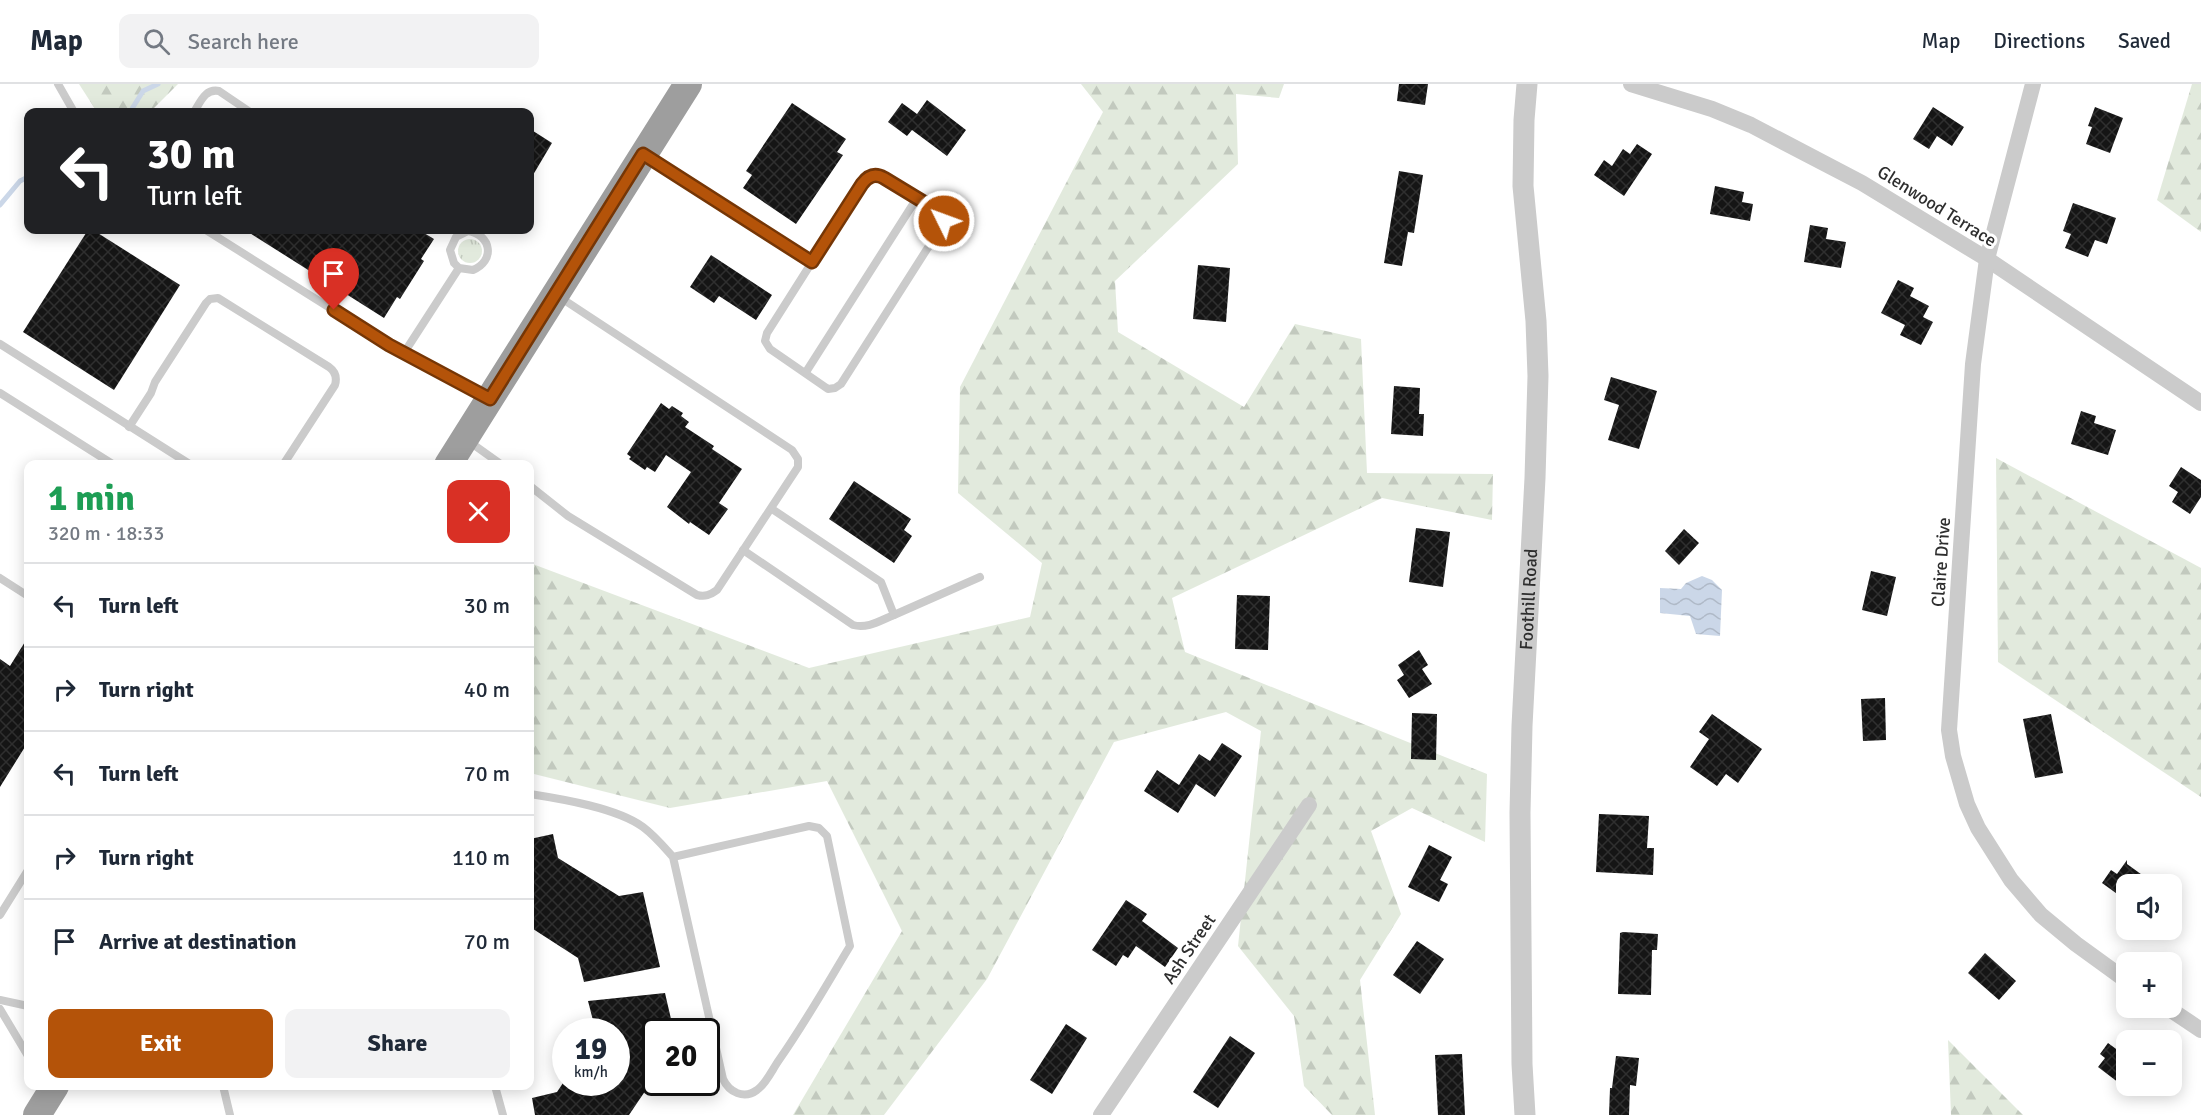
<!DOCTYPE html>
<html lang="en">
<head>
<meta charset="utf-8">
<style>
	:root { --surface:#fff; --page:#f2f2f3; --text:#1f2937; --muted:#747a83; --line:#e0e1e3; --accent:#b45309 }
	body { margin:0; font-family:Signika,sans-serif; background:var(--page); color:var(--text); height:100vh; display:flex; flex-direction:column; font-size:22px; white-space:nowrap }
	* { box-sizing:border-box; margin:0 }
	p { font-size:20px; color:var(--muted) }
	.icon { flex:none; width:33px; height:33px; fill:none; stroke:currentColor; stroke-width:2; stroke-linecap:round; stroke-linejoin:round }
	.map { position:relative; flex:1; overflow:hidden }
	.drawer { position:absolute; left:24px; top:376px; width:510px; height:630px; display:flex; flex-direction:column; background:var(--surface); border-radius:12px; box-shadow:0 3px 15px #0003 }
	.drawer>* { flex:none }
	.guide { position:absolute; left:24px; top:24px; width:510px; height:126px; border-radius:12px; box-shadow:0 3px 15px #0003; background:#202124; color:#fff; overflow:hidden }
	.controls { position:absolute; left:2116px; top:790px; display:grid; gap:12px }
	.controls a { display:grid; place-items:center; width:66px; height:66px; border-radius:12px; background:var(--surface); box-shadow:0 3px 15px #0003; font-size:30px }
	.speed { position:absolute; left:552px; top:934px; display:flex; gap:12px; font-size:30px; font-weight:700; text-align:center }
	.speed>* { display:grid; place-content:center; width:78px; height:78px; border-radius:50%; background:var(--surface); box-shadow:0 3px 15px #0003; line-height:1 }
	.speed small { font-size:15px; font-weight:400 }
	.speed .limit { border:3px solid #111; border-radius:9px; background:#fff; color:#111 }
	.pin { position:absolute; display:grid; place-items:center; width:51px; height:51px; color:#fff; margin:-62px -26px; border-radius:50% 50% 50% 0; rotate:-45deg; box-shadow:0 0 6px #0007 }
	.pin .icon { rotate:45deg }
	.me { position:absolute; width:66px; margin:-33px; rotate:312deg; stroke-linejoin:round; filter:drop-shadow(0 0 4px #0008) }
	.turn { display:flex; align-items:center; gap:21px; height:126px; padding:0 24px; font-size:27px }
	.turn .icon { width:78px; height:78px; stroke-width:2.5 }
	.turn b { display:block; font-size:42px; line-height:51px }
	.round { display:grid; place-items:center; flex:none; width:63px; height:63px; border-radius:12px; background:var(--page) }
	.head { display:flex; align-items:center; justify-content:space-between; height:102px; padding:0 24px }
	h1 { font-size:36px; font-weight:700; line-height:45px; color:#1e9e55 }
	.action { display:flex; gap:12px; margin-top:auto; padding:12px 24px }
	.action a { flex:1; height:69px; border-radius:12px; background:var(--accent); color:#fff; font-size:24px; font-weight:700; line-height:69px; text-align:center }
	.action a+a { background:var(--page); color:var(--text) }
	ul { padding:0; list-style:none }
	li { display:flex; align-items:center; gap:18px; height:84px; padding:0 24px; border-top:2px solid var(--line) }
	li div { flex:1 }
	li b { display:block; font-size:22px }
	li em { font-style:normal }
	header { display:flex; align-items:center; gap:36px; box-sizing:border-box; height:84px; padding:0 30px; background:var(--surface); border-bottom:2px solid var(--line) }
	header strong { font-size:28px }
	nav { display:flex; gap:33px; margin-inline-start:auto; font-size:21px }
	.search { width:420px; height:54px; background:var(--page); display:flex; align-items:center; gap:15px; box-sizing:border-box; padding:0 21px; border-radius:12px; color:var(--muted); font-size:22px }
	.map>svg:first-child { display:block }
	.grass { fill:url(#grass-tufts) }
	.forest { fill:url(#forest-firs) }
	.water { fill:url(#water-waves) }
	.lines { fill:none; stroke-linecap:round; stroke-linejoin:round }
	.stream { stroke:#cbd7e8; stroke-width:5 }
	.building { fill:url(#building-cross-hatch) }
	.service { stroke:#cbcbcb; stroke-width:8 }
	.minor { stroke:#cbcbcb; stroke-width:16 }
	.tertiary { stroke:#cbcbcb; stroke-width:21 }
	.trunk { stroke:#9e9e9e; stroke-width:28 }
	.route-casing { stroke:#753606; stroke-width:15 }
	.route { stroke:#b45309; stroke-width:10 }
	.labels { text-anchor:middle; stroke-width:6; stroke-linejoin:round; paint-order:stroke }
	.street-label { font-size:18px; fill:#2e2e2e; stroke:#fff }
</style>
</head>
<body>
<header>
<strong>Map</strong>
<div class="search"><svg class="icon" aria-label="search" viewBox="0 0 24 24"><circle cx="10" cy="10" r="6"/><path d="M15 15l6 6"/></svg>Search here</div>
<nav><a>Map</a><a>Directions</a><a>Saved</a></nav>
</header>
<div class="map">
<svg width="2201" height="1031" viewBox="0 0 2201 1031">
	<defs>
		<pattern id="grass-tufts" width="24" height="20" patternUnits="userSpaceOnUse" patternTransform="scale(1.5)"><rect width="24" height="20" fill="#e2eadd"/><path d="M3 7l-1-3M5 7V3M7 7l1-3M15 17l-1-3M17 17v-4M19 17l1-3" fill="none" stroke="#c2c9be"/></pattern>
		<pattern id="forest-firs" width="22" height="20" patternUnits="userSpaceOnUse" patternTransform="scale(1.5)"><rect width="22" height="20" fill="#e2eadd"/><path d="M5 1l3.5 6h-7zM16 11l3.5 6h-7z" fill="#c2c9be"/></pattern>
		<pattern id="water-waves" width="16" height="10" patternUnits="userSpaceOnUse" patternTransform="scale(1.5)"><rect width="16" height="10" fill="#cbd7e8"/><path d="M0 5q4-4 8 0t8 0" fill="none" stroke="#afb9c7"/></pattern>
		<pattern id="building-cross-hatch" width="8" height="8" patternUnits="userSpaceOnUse" patternTransform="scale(1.5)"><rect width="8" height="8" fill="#151515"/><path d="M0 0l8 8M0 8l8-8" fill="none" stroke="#2f2f2f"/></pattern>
	</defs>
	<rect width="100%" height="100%" fill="#fff"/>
	<circle class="grass" cx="470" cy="167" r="12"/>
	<g class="forest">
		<polygon points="79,0 178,0 150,28 97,28"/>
		<polygon points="1081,0 1284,0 1279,14 1236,10 1238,80 1115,197 1118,248 1244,323 1295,240 1361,255 1367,389 1493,390 1492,436 1382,414 1172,514 1185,568 1487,690 1485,758 1412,724 1371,747 1401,830 1360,896 1375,1031 1332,1031 1304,1002 1294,932 1238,862 1261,647 1226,628 1114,658 987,895 884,1031 793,1031 902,847 827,697 670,724 530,689 530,479 809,584 1030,533 1042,479 958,409 960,303 1103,28"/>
		<polygon points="2192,0 2201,0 2201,148 2157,116"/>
		<polygon points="1996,374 2201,484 2201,713 1998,578"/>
		<polygon points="1948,956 2023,1031 1951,1031"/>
	</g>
	<polygon class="water" points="1702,492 1712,496 1722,506 1720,552 1696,550 1690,532 1660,529 1660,504 1681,505 1686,499"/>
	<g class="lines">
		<g class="stream">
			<polyline points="130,28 143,7 158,0"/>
			<polyline points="0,121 20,97 28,93"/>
		</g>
	</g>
	<g class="building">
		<polygon points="1399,0 1428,0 1425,21 1397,17"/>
		<polygon points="927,16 966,46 947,72 912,46 907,52 888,38 902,19 917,30"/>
		<polygon points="792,19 846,55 837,68 843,71 796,140 743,104 752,91 746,87"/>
		<polygon points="1933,23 1964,43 1952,62 1937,52 1929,65 1913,55"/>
		<polygon points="2095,23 2123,34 2110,69 2086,60 2092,43 2088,42"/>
		<polygon points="530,45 552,59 530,96"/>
		<polygon points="1637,60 1652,70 1624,112 1594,91 1604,76 1612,82 1623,65 1630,70"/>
		<polygon points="1399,87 1423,91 1414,149 1408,148 1402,182 1384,179"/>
		<polygon points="1715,102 1744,108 1742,118 1753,120 1750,137 1710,130"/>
		<polygon points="2073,119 2116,134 2107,160 2095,156 2088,173 2065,164 2071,150 2063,147"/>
		<polygon points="1810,141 1828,144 1826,155 1846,158 1841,184 1804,178"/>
		<polygon points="88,146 93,146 180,201 114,306 23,248"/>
		<polygon points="245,146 419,146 434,155 421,175 424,177 400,215 397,213 384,234"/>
		<polygon points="711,171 772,211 756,236 719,212 714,219 690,203"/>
		<polygon points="1198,181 1230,184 1226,238 1193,235"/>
		<polygon points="1898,196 1914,204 1910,212 1929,222 1923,233 1933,238 1921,261 1900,251 1905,241 1881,229"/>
		<polygon points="1611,293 1657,307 1639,365 1608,356 1619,321 1604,316"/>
		<polygon points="1394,302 1420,304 1419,330 1424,330 1423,352 1391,350"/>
		<polygon points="661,319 669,325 672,322 683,329 681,332 689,338 685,343 714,362 712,365 742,385 719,419 728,425 709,451 690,438 689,440 667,423 691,388 666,371 655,388 647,383 645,386 629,375 631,373 627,370"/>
		<polygon points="2081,327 2096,332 2094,339 2116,346 2108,371 2071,360"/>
		<polygon points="2181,383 2201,396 2201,413 2190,430 2172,418 2178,408 2169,402"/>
		<polygon points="854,397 911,435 904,446 912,452 894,479 829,435"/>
		<polygon points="1416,444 1450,448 1443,503 1409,498"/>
		<polygon points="1684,445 1699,459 1679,481 1665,467"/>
		<polygon points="1871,487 1896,493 1887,532 1862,526"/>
		<polygon points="1237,511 1270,512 1268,566 1235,565"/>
		<polygon points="28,553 28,658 0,703 0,575 10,582"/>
		<polygon points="1419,566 1428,581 1422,585 1432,600 1409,614 1397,596 1404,591 1398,581"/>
		<polygon points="1885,614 1886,656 1863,657 1861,615"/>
		<polygon points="1412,629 1437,630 1436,676 1411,675"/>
		<polygon points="1712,630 1762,665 1738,699 1726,690 1717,702 1690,683 1709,655 1699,648"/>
		<polygon points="2051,630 2063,689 2035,694 2023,635"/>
		<polygon points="1222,659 1242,672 1215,713 1196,700 1178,729 1144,707 1157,686 1179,701 1199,670 1210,677"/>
		<polygon points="1599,730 1649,732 1647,764 1654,764 1653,791 1596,788"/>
		<polygon points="553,750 558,774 619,812 643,808 660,883 584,898 578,874 530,843 530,755"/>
		<polygon points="1429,761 1452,773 1440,796 1448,800 1439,818 1408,803"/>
		<polygon points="2127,776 2127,780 2156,801 2127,801 2127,817 2102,799 2111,786 2117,790"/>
		<polygon points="1126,816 1147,830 1142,837 1178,864 1165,883 1136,862 1128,874 1123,871 1116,882 1092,866"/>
		<polygon points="1623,848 1658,850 1657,866 1652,866 1651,911 1618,910 1620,849"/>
		<polygon points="1417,857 1444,875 1420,910 1393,891"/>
		<polygon points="1985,869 2016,897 1999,916 1968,889"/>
		<polygon points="665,909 674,948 656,948 656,991 629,1031 535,1031 532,1014 557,1008 563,999 616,999 616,948 596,948 588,917"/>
		<polygon points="1066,940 1087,954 1052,1010 1030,996"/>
		<polygon points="1230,952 1255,969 1218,1024 1193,1008"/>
		<polygon points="2108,959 2127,973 2127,1005 2098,983 2105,974 2100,970"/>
		<polygon points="1462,970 1465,1031 1438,1031 1435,971"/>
		<polygon points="1616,972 1639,974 1636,1002 1630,1001 1629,1031 1609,1031 1610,1004 1612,1004"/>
	</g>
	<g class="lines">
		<g class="service">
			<polyline points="58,0 74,28"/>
			<path d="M 194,28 C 200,19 205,4 219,7 L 250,28"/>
			<path d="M 648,74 L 812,178 L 767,249 L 765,257 L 770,265 L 828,305 L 835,304 L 841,300 L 943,140 L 944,133 L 940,128 L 884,94 C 875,90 868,92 862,100 L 812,178"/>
			<polyline points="206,146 389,261 486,313"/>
			<polyline points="0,260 191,381"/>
			<path d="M 404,269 L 459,184 L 473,186 C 495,177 492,151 468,147 L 456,153 L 450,166 L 454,179 L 459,184"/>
			<polyline points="806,288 917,114"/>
			<polyline points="0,309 114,381"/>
			<path d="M 129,343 L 151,309 L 155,298 L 206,219 L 210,215 L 218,214 L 329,283 C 336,288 337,294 335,301 L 283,381"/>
			<polyline points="467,356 502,381"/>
			<path d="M 530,402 L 568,432 L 697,511 C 705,513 710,511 717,506 L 798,383 L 798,375 L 792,366 L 558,212"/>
			<path d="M 743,466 L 853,541 C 868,545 881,536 894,531 L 881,498 L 772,425"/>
			<polyline points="0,494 28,512"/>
			<polyline points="894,531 980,493"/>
			<path d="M 530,710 C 562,715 617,724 643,743 C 655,752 664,763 673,773 L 723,995 C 729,1008 744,1016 757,1006 C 766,1000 772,986 779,976 C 805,939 827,900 850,862 L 827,752 L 819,744 L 809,742 L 673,773"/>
			<polyline points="0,831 28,786"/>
			<polyline points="0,916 28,922"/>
			<polyline points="0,925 28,972"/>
			<polyline points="223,1002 230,1031"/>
			<polyline points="495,1002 503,1031"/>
		</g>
		<g class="minor">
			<polyline points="1631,0 1712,25 1751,41 1862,99 1987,175 2201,319"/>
			<polyline points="2033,0 1987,175 1973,280 1949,646 1953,672 1967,720 1978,744 2011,796 2041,831 2076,860 2127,897"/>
			<polyline points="2168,924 2201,946"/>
			<polyline points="1101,1031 1309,721"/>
		</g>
		<path class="tertiary" id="s1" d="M 1525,1031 L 1522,980 L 1520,729 L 1522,642 L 1535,394 L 1538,292 L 1536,237 L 1523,102 L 1524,36 L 1527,0"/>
		<g class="trunk">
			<polyline points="448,381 688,0"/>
			<polyline points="37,1031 55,1002"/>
		</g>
	</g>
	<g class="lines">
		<g class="route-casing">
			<path id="route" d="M 334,226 L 389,261 L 490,315 L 643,70 L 812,178 L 862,100 C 868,92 875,89 884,94 L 940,128 L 944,137"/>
		</g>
		<use href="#route" class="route"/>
	</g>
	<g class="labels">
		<g class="street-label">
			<text transform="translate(1937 122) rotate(32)" y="6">Glenwood Terrace</text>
			<text transform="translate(1941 478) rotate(-86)" y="6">Claire Drive</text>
			<text dy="6" stroke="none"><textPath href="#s1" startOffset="516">Foothill Road</textPath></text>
			<text transform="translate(1189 865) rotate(-56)" y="6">Ash Street</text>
		</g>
	</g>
</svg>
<div class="controls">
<a><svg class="icon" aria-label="sound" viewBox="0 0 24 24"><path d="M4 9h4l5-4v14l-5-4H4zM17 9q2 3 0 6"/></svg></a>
<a>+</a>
<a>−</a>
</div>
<div class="speed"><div>19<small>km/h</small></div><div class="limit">20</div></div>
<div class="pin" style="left:334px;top:226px;background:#d93025"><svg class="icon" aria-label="arrive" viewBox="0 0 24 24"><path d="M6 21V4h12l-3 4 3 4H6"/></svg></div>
<svg class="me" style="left:944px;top:137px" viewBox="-20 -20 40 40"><circle r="17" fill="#b45309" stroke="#fff" stroke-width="3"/><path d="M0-11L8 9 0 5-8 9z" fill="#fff"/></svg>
<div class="guide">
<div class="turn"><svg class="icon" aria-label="left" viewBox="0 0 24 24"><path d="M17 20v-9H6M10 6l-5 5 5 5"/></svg><div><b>30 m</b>Turn left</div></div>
</div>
<section class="drawer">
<div class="head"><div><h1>1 min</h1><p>320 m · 18:33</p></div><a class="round" style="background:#d93025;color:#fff"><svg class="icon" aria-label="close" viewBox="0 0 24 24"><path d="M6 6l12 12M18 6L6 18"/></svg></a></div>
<ul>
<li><svg class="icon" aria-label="left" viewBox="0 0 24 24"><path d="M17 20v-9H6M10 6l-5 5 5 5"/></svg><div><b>Turn left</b></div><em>30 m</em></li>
<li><svg class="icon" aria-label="right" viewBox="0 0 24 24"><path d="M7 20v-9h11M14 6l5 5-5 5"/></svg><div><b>Turn right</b></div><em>40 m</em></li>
<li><svg class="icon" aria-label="left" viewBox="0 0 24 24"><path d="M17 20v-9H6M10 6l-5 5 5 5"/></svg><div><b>Turn left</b></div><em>70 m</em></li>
<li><svg class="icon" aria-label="right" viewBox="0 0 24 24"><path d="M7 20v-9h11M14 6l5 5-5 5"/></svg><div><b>Turn right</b></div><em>110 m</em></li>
<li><svg class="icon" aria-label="arrive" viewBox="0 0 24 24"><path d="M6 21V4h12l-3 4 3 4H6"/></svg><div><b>Arrive at destination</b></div><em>70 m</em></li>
</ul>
<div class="action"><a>Exit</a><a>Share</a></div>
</section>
</div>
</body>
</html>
